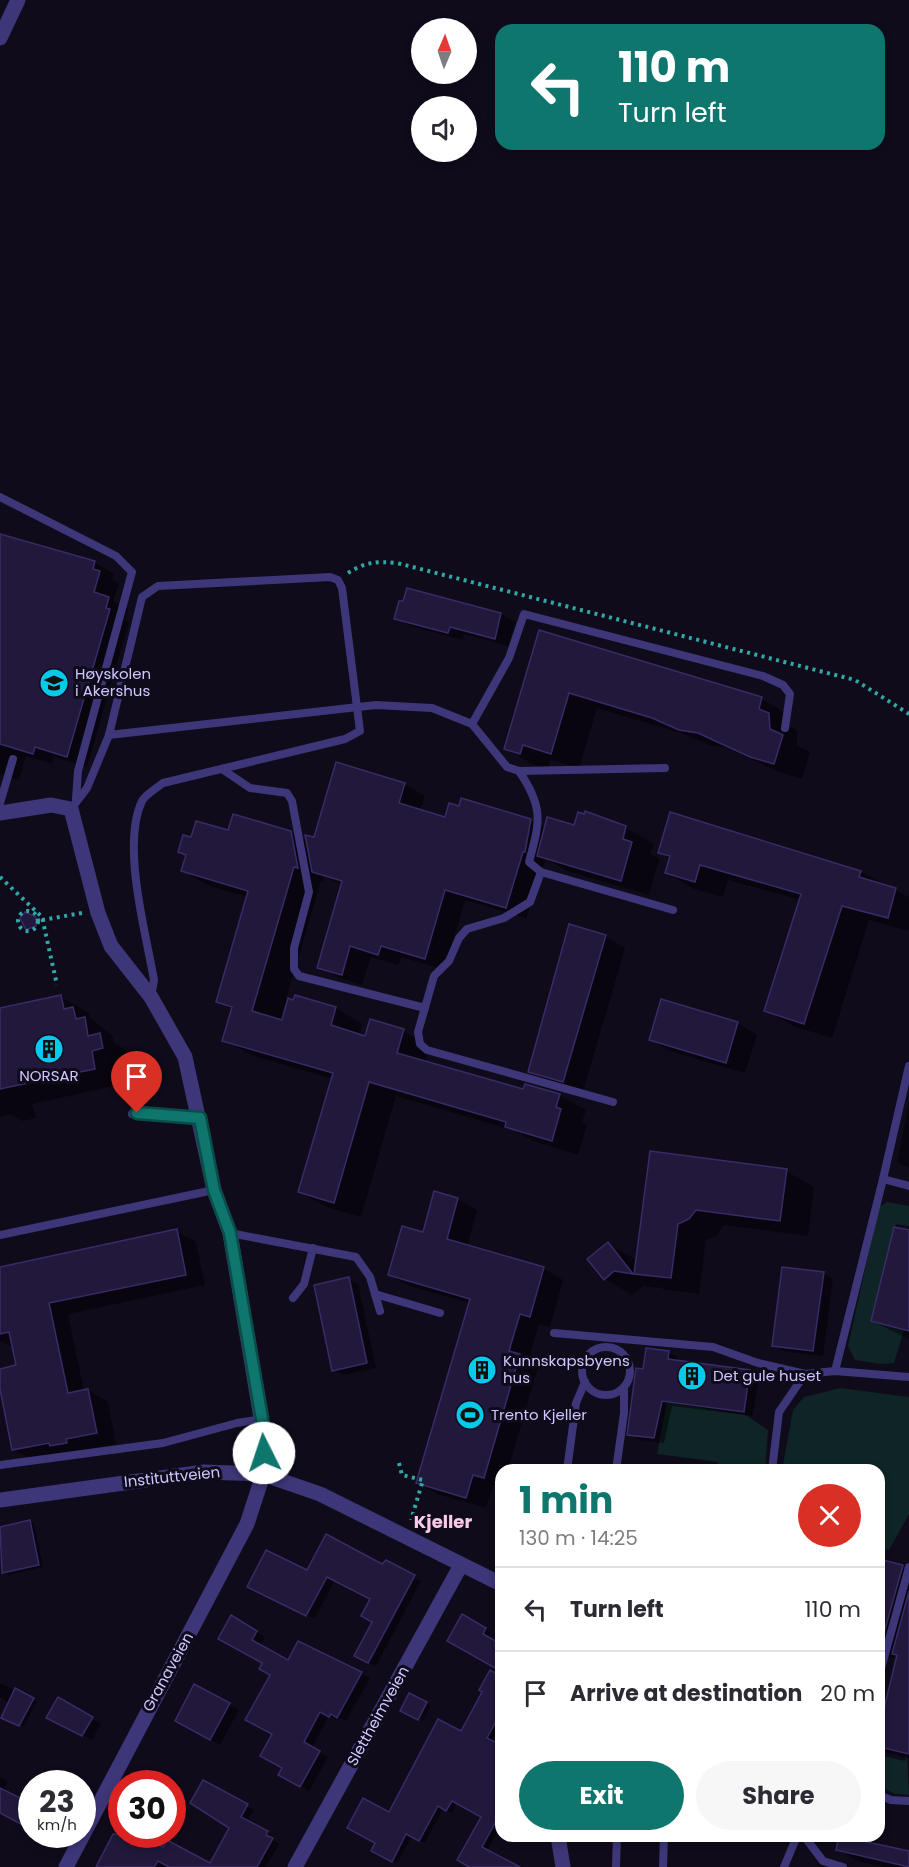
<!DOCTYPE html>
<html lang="en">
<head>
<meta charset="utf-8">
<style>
	:root { --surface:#fff; --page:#f7f7f7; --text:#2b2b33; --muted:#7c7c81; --line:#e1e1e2; --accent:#0f766e }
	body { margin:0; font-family:Poppins,sans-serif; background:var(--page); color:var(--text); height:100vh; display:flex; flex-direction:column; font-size:22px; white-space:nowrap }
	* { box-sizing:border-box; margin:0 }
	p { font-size:20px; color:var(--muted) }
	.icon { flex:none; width:33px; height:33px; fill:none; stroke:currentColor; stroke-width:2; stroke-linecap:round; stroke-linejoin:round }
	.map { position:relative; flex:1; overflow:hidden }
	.side { position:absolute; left:495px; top:1464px; width:390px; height:378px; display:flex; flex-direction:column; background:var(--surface); border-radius:18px; box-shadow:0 3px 9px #0003 }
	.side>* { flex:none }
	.top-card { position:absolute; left:495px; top:24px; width:390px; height:126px; border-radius:18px; box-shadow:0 3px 9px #0003; background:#0f766e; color:#fff; overflow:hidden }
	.needle { width:39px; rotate:2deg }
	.buttons { position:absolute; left:411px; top:18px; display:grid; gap:12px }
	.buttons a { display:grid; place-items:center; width:66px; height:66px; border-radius:50%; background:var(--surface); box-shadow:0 3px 9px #0003; font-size:30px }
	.speed { position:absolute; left:18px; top:1770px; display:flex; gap:12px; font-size:30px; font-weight:700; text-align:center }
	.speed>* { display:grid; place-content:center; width:78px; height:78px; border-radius:50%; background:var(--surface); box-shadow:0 3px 9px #0003; line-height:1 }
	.speed small { font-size:15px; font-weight:400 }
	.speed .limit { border:9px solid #d22; background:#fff; color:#111 }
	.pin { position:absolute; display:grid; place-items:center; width:51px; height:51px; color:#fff; margin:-62px -26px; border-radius:50% 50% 50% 0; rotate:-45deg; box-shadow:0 0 6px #0007 }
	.pin .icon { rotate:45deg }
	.me { position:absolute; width:66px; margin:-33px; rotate:356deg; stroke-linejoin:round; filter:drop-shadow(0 0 4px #0008) }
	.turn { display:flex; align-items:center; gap:21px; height:126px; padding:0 24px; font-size:27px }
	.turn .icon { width:78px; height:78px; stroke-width:2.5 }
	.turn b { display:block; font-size:42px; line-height:51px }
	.round { display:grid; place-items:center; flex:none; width:63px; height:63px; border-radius:32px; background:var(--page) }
	.summary { display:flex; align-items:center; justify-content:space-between; height:102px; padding:0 24px }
	h1 { font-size:36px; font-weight:700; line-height:45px; color:var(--accent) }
	.button { display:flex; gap:12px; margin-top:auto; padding:12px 24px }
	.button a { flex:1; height:69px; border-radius:36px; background:var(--accent); color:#fff; font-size:24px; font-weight:700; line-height:69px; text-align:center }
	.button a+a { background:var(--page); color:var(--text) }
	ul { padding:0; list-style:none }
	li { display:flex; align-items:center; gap:18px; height:84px; padding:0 24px; border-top:2px solid var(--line) }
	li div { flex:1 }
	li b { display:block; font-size:22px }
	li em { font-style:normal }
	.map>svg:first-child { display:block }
	.green { fill:#0f2425 }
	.shadow { fill:#0007; fill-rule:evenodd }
	.building { fill:#21183b; stroke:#392b67; stroke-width:1.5 }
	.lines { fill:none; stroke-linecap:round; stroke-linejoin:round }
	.path { stroke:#30a9a6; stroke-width:4; stroke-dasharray:3 4.5; stroke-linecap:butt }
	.lane { stroke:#3d3779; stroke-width:8 }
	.street { stroke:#3d3779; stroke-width:15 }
	.route-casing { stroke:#0a4d48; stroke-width:15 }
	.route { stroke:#0f766e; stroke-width:10 }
	.labels { text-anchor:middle; stroke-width:6; stroke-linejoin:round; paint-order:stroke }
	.poi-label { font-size:15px; fill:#cfc7fd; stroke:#0f0b1b; text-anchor:start }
	.street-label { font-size:15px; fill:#cfc7fd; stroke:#0f0b1b }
	.quarter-label { font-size:18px; font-weight:bold; fill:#fdc9e8; stroke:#0f0b1b }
</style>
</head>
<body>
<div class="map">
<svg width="909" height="1867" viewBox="0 0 909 1867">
	<rect width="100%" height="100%" fill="#0f0b1b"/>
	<g class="green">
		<polygon points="887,1202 909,1206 909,1226 896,1224 873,1318 905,1327 894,1363 881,1364 855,1360 848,1346 879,1207"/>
		<polygon points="840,1388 909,1397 909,1514 889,1550 879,1549 879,1470 782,1470 793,1410 804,1397"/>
		<polygon points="667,1402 746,1415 768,1430 765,1470 717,1470 718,1462 657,1454"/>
		<polygon points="907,1753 909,1795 895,1794 879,1786 879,1755 905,1761"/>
	</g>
	<g class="shadow">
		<polygon points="0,535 95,563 114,574 112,580 119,584 113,601 128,609 125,620 129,622 87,767 54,757 52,764 26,756 19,780 0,774"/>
		<polygon points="408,590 501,614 515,622 509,646 464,634 463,640 410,626 396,618"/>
		<polygon points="540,632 762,699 789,715 786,725 797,730 797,745 810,752 802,779 779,772 727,748 709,745 681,733 597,708 579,768 551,760 548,769 534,765 506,749"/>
		<path d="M 404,784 L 425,796 L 420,811 L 446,818 L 530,820 L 545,829 L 575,827 L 586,813 L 626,828 L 654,844 L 650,854 L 659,859 L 649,895 L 567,871 L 546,859 L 526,918 L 465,900 L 445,970 L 401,957 L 398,965 L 371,957 L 362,985 L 339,978 L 319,967 L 343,885 L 323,876 L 324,881 L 321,881 L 286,999 L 294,1002 L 296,997 L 336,1008 L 362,1024 L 359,1036 L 366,1038 L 403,1031 L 430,1046 L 425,1062 L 524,1091 L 559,1095 L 586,1110 L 582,1122 L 587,1125 L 578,1155 L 533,1141 L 513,1130 L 396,1096 L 361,1217 L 326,1207 L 300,1192 L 333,1079 L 251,1055 L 224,1040 L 233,1010 L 218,1002 L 248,897 L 209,886 L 183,871 L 187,856 L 179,852 L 192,839 L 229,832 L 290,832 L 308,842 ZM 285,1004 L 288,1005 L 283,1022 L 280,1021 Z"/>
		<polygon points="660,852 861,872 909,897 909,931 869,920 832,1038 793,1026 766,1010 801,900 728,880 723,897 694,889 667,873 671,859"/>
		<polygon points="26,914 40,921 40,928 32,932 27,929"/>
		<polygon points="605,936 625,948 583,1092 549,1082 530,1071"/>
		<polygon points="61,997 89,1013 90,1018 112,1035 114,1043 128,1051 131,1064 119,1066 123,1084 32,1104 36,1118 22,1121 10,1114 0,1117 0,1010"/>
		<polygon points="737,1023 757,1035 745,1073 670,1051 651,1040"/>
		<polygon points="909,1103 909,1168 897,1162"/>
		<polygon points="651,1153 786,1171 814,1187 808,1236 724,1225 717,1235 706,1240 699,1294 663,1289 656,1285 659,1288 643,1286 632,1295 605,1279 608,1244 637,1260"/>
		<polygon points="458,1199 477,1210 467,1247 544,1269 563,1280 550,1327 539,1324 528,1361 538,1367 508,1470 501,1470 501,1487 493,1485 486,1508 437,1494 418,1483 470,1303 409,1286 390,1275"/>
		<polygon points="908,1228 909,1228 909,1339 872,1321"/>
		<polygon points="176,1231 196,1242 205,1285 68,1314 84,1391 88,1390 108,1402 116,1444 33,1460 13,1449 0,1374 18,1366 14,1346 10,1346 0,1341 0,1268"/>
		<polygon points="823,1273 833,1279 823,1356 783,1351 773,1345"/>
		<polygon points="349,1279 358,1284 376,1368 343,1375 333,1370"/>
		<polygon points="669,1352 678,1358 678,1362 749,1371 759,1377 753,1416 672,1406 664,1443 639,1440 629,1435 644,1371"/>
		<polygon points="29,1522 34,1524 43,1567 8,1575 4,1572 0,1555 0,1528"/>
		<polygon points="879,1562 909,1572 909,1758 879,1750 879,1705 886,1706 899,1656 895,1654 894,1658 881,1655 879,1662"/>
		<polygon points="382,1566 374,1622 371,1599 335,1580 314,1619 249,1586 307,1572"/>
		<polygon points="415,1578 421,1581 376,1666 370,1663"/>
		<polygon points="232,1617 265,1637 260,1646 289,1662 299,1643 370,1678 346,1721 340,1718 338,1721 329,1716 312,1748 328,1757 309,1791 280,1775 284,1768 274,1734 272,1675"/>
		<polygon points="462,1617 491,1632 487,1638 501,1646 501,1724 491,1742 501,1747 501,1824 487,1851 513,1867 472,1867 483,1816 457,1802 452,1813 443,1808 425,1843 412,1836 397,1863 373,1850 389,1814 462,1733 484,1692 481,1690 494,1666"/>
		<polygon points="0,1683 37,1701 24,1727 3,1717 9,1703 0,1697"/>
		<polygon points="195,1686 239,1710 220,1745 177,1721"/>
		<polygon points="410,1695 431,1706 423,1721 402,1710"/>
		<polygon points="59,1699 101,1724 92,1740 58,1723"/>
		<polygon points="149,1768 180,1785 172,1799 172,1784 141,1784"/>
		<polygon points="0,1777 7,1781 0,1812"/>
		<polygon points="203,1782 254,1810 247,1822 274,1837 273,1840 279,1844 266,1867 98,1867 119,1826 122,1834 210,1865 231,1827"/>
		<polygon points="44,1834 73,1834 67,1847"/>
		<polygon points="841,1836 909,1852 909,1867 883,1867 857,1861 838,1849"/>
	</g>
	<g class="building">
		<polygon points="0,534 95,561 93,569 100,571 94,592 109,597 106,608 110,609 67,757 35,747 33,754 0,744"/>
		<polygon points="407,588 501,613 495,639 450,627 448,633 394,619 399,601 403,601"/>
		<polygon points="539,630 762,697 759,709 769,713 770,729 783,735 774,764 750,757 698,733 679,730 652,718 569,693 551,754 523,745 520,754 504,749"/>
		<polygon points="336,762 405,783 399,803 445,817 449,803 459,806 461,798 531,819 525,852 523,852 506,908 445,890 425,959 381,946 378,955 350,946 342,975 317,968 342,881 312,872 305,835 314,837"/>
		<polygon points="585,811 626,826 623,839 632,842 621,881 537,856 547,817 574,825 578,812 584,814"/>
		<polygon points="670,812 861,871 859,877 896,888 888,918 842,906 804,1024 764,1011 801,894 700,865 695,882 665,873 670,856 658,853"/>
		<polygon points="233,814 291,831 298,868 294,867 252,1011 282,1020 288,998 293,1000 295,995 336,1007 331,1025 365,1036 370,1019 404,1029 397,1053 523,1089 525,1084 560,1094 556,1107 561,1109 552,1141 505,1127 506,1122 369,1082 334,1203 298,1192 333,1073 222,1041 232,1007 216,1002 248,891 181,871 186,855 178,852 183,835 191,837 196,821 228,830"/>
		<polygon points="25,912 36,917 36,926 26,930 20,918"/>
		<polygon points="569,924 606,935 563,1082 528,1072"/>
		<polygon points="61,995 64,1009 73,1007 76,1019 85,1017 88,1036 100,1033 103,1048 92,1051 95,1069 0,1089 0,1008"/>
		<polygon points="661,999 738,1022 726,1063 649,1040"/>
		<polygon points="650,1151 787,1169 780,1221 696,1210 689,1219 678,1224 671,1278 634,1274"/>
		<polygon points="434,1191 458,1198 447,1239 544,1267 530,1317 520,1314 514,1334 509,1351 520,1354 484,1478 473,1475 466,1498 416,1483 470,1299 388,1275 402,1226 423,1232"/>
		<polygon points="894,1227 909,1230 909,1331 871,1321"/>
		<polygon points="177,1229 186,1275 49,1303 68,1393 88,1389 97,1433 66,1439 67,1443 50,1446 49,1443 12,1450 0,1389 0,1369 16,1365 9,1332 0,1334 0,1267"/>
		<polygon points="608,1242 633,1274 614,1271 604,1280 587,1259"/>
		<polygon points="782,1267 824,1272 813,1351 772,1346"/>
		<polygon points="349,1277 367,1363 332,1371 314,1285"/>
		<polygon points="646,1348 669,1351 668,1359 750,1370 744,1412 662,1401 654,1438 627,1435 636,1368 643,1369"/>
		<polygon points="30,1520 39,1565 2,1573 0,1527"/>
		<polygon points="326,1534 382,1564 386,1560 415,1575 368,1663 354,1656 372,1622 361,1616 370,1599 327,1577 306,1616 247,1587 266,1550 307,1570"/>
		<polygon points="879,1559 903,1565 879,1651"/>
		<polygon points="909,1591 909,1754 879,1747 879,1729 897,1655 892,1654"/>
		<polygon points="462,1614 486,1628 483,1634 501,1644 501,1658 495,1668 447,1641"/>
		<polygon points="231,1615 257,1631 252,1640 288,1660 298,1641 362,1672 337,1718 331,1714 329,1717 320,1712 304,1742 320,1751 300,1787 278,1775 282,1768 260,1756 272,1734 245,1720 270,1675 259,1669 262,1663 218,1639"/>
		<polygon points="490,1670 501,1676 501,1712 487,1738 501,1745 501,1812 482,1847 520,1867 469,1867 457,1860 481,1817 452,1801 446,1811 438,1806 419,1841 406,1834 392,1862 371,1851 375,1843 347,1828 363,1798 389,1812 438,1719 461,1731 482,1692 479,1690"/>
		<polygon points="194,1684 230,1703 210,1740 175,1721"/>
		<polygon points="15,1688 34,1698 19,1726 1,1718"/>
		<polygon points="409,1693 427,1702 418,1720 400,1711"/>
		<polygon points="58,1697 93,1717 82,1736 46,1718"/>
		<polygon points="203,1780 248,1804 241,1817 268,1831 266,1835 273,1838 257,1867 169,1867 158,1861 154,1867 96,1867 113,1834 139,1834 163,1847 167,1840 210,1863 229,1828 190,1803"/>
		<polygon points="0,1788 32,1804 32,1830 0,1813"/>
		<polygon points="839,1836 909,1851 909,1867 836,1850"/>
	</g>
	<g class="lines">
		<g class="path">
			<path d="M 348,573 C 365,562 377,561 397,563 L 855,680 L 909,714"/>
			<polyline points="0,877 42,917 57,985"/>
			<circle cx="28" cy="921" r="10"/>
			<polyline points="42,920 82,913"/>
			<polyline points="399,1463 402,1475 423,1480 411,1520"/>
		</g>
		<g class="lane">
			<polyline points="0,497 116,556 132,572 78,771 76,799"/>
			<polyline points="472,724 507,767 519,771 665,768"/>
			<polyline points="109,735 376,705 432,708 472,724 509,658 524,614 763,676 783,685 790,694 785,728"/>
			<polyline points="222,769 250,788 287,793 292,801 309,892 294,948 294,969 299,976 425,1008"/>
			<path d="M 519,771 C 544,808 540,821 529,862 L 541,872"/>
			<polyline points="0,803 13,759"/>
			<path d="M 71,809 L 87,788 L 109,735 L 142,597 L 158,586 L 330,577 L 338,580 L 342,588 L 360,731 L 345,739 L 163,783 C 157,788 146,794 142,801 C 121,845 146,933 154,980 L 151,997"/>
			<polyline points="909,1066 883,1179 909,1186"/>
			<polyline points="613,1102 427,1050 420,1044 418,1032 434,976 449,961 459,938 467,929 504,918 530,902 541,872 673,910"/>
			<polyline points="132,1114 199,1118"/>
			<polyline points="230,1233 356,1257 370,1277 380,1311"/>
			<polyline points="0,1235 214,1190"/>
			<polyline points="375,1294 440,1313"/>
			<polyline points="293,1298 304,1284 313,1248"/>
			<polyline points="554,1333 713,1347 758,1363 805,1374 835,1371 909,1377"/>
			<circle cx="606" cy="1371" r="24"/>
			<polyline points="835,1371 883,1179"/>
			<polyline points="0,1465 163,1443 237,1423 262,1419"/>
			<polyline points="567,1470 576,1403 585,1382"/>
			<polyline points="616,1470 624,1413 624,1388"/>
			<polyline points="772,1470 779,1412 805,1374"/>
			<polyline points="499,1539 501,1540"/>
			<polyline points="879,1676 909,1567"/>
			<polyline points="879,1795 891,1800 909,1801"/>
			<polyline points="804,1836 823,1861 843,1867"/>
			<polyline points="616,1867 617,1836"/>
			<polyline points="663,1867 664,1836"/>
			<polyline points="784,1867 797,1836"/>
		</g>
		<g class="street">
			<polyline points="0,38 18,0"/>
			<polyline points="0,813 51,805 71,809 98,913 111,946 151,997 185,1057 214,1190 230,1233 265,1442 260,1484 247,1524 66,1867"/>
			<polyline points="0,1500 204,1472 262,1474 320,1494 501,1584"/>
			<polyline points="558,1836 563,1867"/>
			<polyline points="295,1867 461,1565"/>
		</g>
	</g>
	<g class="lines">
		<g class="route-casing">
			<polyline id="route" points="137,1113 200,1118 214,1190 230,1233 262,1419 264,1453"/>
		</g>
		<use href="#route" class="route"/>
	</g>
	<defs>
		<g id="university-disc" transform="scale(1.5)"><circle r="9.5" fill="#07c9e9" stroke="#0f0b1b"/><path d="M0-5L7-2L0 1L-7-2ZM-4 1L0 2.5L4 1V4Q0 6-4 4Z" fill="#111"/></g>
		<g id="building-disc" transform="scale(1.5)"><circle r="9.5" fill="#07c9e9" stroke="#0f0b1b"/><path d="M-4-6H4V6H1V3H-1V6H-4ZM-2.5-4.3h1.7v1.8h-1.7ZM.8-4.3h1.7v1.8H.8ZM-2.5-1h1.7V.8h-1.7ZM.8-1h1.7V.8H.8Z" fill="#111"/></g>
		<g id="stadium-disc" transform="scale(1.5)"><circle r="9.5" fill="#07c9e9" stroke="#0f0b1b"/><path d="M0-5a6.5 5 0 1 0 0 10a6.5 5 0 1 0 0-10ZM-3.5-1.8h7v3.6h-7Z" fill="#111"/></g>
	</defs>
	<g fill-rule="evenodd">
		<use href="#university-disc" x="54" y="683"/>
		<use href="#building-disc" x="49" y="1049"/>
		<use href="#building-disc" x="482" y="1370"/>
		<use href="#building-disc" x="692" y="1376"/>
		<use href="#stadium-disc" x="470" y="1415"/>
	</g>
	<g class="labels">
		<g class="poi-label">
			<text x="75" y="679">Høyskolen<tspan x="75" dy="17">i Akershus</tspan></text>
			<text x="49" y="1081" text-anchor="middle">NORSAR</text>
			<text x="503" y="1366">Kunnskapsbyens<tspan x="503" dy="17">hus</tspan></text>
			<text x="713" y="1381">Det gule huset</text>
			<text x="491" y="1420">Trento Kjeller</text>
		</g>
		<g class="street-label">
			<text transform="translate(172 1477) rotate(-6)" y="5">Instituttveien</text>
			<text transform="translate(168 1672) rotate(-61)" y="5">Granaveien</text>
			<text transform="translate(378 1716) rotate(-61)" y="5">Slettheimveien</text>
		</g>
		<g class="quarter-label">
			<text x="443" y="1528">Kjeller</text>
		</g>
	</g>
</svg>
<div class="buttons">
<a><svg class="needle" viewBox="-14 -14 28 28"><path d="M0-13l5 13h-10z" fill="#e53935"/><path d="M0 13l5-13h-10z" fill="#7c7c81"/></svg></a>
<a><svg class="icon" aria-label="sound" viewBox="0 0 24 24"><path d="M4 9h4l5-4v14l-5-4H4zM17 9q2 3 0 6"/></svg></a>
</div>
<div class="speed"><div>23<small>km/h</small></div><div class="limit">30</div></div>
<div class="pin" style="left:137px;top:1113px;background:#d93025"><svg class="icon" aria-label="arrive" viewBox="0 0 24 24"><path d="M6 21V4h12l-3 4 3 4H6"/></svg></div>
<svg class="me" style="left:264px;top:1453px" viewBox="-20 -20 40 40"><circle r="19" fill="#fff"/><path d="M0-13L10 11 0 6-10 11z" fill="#0f766e"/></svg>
<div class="top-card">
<div class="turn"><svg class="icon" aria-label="left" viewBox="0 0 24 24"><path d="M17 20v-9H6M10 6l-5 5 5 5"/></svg><div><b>110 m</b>Turn left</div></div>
</div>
<section class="side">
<div class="summary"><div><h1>1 min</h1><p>130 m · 14:25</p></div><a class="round" style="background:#d93025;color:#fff"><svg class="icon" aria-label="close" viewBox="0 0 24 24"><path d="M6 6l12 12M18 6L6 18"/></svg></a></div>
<ul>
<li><svg class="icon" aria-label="left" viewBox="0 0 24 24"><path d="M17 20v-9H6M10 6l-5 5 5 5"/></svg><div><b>Turn left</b></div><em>110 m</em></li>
<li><svg class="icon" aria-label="arrive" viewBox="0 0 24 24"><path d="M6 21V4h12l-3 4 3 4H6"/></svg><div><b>Arrive at destination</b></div><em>20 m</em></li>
</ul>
<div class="button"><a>Exit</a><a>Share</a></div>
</section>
</div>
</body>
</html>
